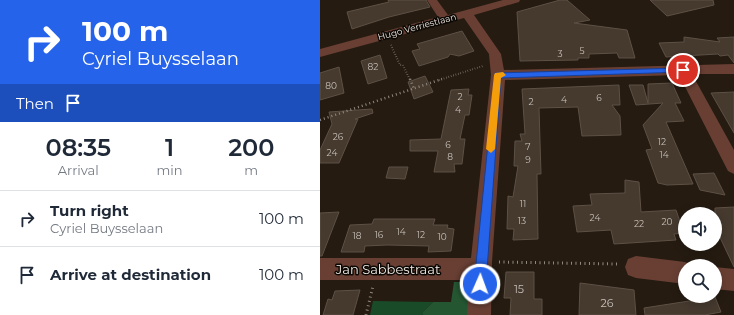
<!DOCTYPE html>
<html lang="en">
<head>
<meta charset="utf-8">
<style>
	:root { --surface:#fff; --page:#f6f6f7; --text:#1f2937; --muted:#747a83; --line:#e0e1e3 }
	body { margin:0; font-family:Montserrat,sans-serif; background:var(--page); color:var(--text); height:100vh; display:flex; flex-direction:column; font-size:15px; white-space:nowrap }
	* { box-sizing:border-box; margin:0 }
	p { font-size:13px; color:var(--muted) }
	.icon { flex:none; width:22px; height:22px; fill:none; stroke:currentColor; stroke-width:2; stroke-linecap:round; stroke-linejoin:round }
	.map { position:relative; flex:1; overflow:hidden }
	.drawer { display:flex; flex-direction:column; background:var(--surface); width:320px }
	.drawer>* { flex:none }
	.top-card { background:#2563eb; color:#fff; overflow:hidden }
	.buttons { position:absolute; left:358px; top:207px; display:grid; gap:8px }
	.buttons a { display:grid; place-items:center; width:44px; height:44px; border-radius:50%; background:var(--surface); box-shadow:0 2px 10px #0003; font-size:20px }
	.pin { position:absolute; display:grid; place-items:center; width:34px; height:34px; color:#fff; margin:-17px; border:2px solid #fff; border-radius:50%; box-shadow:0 1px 4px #0007 }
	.me { position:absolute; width:44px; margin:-22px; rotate:2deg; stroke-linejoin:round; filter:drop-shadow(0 0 3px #0008) }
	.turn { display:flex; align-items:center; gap:14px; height:84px; padding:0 16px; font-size:18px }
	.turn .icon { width:52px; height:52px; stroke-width:2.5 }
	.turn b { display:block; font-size:28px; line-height:34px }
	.then { display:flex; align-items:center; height:38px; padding:0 16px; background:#0003; gap:8px; font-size:15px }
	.eta { display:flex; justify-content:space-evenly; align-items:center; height:68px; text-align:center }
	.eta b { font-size:24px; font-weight:600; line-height:28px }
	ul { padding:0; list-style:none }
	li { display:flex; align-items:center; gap:12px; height:56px; padding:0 16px; border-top:1px solid var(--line) }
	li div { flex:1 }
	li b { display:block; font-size:15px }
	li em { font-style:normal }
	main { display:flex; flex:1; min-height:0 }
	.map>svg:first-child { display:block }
	.green { fill:#1a4b28 }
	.forest { fill:#255632 }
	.building { fill:#463a2f; stroke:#5d5045 }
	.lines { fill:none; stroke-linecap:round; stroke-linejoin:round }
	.path-far2 { stroke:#918980; stroke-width:2; stroke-dasharray:0.5 2; stroke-linecap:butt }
	.path-far1 { stroke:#918980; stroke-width:2.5; stroke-dasharray:1 3; stroke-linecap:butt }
	.path { stroke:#918980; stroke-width:3; stroke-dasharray:1 3.5; stroke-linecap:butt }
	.minor { fill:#693f33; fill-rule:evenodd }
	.route { fill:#2563eb; stroke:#184099 }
	.slow { fill:#f59e0b }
	.labels { text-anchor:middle; stroke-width:3; stroke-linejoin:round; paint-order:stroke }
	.far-street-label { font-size:9px; fill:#f2ebe4; stroke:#0b0704 }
	.number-label { font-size:9px; fill:#c7bfb7 }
	.near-number-label { font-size:11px; fill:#c7bfb7 }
	.near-street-label { font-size:13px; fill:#f2ebe4; stroke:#0b0704 }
</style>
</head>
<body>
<main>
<section class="drawer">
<div class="top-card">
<div class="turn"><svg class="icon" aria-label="right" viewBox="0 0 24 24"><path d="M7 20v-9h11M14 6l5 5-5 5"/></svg><div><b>100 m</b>Cyriel Buysselaan</div></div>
<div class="then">Then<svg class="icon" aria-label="arrive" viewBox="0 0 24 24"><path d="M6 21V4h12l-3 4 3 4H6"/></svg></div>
</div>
<div class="eta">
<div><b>08:35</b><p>Arrival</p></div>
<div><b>1</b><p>min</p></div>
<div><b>200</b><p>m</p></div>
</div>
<ul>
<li><svg class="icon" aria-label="right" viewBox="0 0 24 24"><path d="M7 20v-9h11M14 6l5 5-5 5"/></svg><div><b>Turn right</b><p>Cyriel Buysselaan</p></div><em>100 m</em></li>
<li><svg class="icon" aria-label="arrive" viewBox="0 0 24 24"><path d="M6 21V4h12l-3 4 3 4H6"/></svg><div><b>Arrive at destination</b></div><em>100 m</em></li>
</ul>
</section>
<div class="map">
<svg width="414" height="315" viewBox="0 0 414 315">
	<rect width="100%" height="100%" fill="#251b11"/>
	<polygon class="green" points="53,301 113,302 103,312 103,315 50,315"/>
	<polygon class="forest" points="134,282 152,282 151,315 103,315 103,312 113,302 131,302"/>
	<g class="building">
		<polygon points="68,0 106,0 110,7 69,17 32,29 27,12 69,2"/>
		<polygon points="240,0 247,0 270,20 254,23 307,30 315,58 299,58 297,53 269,54 269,58 258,58 258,60 200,61 197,12"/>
		<polygon points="330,0 393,0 394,5 347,16"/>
		<polygon points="142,31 154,51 139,56 130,54 128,57 99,66 92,51 100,49 97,44"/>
		<polygon points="364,37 400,42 397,38 414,37 414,63 408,55 400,56 398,54 346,57 339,43 364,42"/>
		<polygon points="60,55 67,78 48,84 41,61"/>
		<polygon points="19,67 24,93 0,100 0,73"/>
		<polygon points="105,76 113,92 94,99 88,82"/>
		<polygon points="352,83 361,103 355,103 364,121 346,122 373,184 347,185 338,183 326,150 332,149 323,125 343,103 316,105 309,85 323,85 328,103 328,84"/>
		<polygon points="299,85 300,105 292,105 300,116 301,135 262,136 258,107 219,108 221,174 217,174 218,239 193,240 194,229 187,229 188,196 193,197 198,166 194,166 195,141 202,141 200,134 205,134 202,89"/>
		<polygon points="149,89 148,95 152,95 149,115 145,115 140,139 145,139 142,164 134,164 135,172 114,172 118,151 90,151 90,140 121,139 131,90"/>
		<polygon points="414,92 414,133 391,93"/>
		<polygon points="52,109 53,113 35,119 38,119 19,163 0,163 0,150 12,124 9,112"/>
		<polygon points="69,167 88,167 85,179 66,178"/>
		<polygon points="394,173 405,195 380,190 373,174"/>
		<polygon points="305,180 319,182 321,212 356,210 364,233 354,234 356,240 294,244 291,230 257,232 253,206 272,205 270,194 305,193"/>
		<polygon points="414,207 414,267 395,227 395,208"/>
		<polygon points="19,212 2,256 0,256 0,213"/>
		<polygon points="54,219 115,219 113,225 128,225 127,228 134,229 131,251 108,252 109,246 67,245 45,246 44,252 21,252 30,225 52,224"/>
		<polygon points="186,272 214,272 214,299 222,299 222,315 190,315 191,298 184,298"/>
		<polygon points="260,283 314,290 316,315 259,315"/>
		<polygon points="40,290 33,315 3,315 8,299 12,300 15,291"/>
		<polygon points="395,297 401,312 385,315 325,315 324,308"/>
	</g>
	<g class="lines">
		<g class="path-far2">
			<polyline points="71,45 80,65 83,65 90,80"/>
			<polyline points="119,80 163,66"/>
		</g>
		<g class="path-far1">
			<polyline points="90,79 94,89"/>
			<polyline points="0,120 122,79"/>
		</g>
		<g class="path">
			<polyline points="179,262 298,264"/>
			<polyline points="46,315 53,286"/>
		</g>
		<g class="minor">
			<polygon points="107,0 117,0 128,15 183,0 200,0 199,2 154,15 181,54 184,70 414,64 414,74 372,74 414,150 414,174 408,171 359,75 185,80 172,262 171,315 147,315 149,280 0,280 0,258 151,258 171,75 169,54 144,18 0,57 0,49 118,17"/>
			<polygon points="316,256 365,262 373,266 365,266 365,284 316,278 308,275 305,267 308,259"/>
			<polygon points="395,267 414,269 414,291 395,289"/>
		</g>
	</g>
	<polygon class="route" points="363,68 366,70 363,72 181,78 166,284 164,288 160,290 156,288 154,284 175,73"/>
	<polygon class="slow" points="183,72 186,75 181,78 175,149 171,153 166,149 174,75 175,73"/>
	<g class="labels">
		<g class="far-street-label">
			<text transform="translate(97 27) rotate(-15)" y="3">Hugo Verriestlaan</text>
		</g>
		<g class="number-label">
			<text x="262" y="54">5</text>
			<text x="240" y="57">3</text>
			<text x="53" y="70">82</text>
			<text x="11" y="89">80</text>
			<text x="140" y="100">2</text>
			<text x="279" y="101">6</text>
			<text x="244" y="103">4</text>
			<text x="211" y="105">2</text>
			<text x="138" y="113">4</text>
			<text x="18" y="140">26</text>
			<text x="342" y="145">12</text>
			<text x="128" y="148">6</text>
			<text x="208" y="150">7</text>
			<text x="12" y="156">24</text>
			<text x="344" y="158">14</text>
			<text x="130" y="160">8</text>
			<text x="208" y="163">9</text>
			<text x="203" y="207">11</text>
			<text x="275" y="221">24</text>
			<text x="202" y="224">13</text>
			<text x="347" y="225">20</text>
			<text x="319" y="227">22</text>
			<text x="81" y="235">14</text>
			<text x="59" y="238">16</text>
			<text x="101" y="238">12</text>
			<text x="37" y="239">18</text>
			<text x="122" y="240">10</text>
		</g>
		<g class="near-number-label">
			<text x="199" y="293">15</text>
			<text x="287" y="307">26</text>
		</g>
		<g class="near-street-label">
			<text x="68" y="274">Jan Sabbestraat</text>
		</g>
	</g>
</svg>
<div class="buttons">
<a><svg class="icon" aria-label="sound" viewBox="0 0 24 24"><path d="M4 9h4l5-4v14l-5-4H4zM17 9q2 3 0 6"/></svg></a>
<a><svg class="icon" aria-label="search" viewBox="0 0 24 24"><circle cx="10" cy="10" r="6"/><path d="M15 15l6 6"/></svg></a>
</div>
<div class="pin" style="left:363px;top:70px;background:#d93025"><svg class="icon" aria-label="arrive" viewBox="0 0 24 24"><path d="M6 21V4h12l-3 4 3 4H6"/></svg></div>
<svg class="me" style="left:160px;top:284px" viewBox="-20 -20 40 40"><circle r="17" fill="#2563eb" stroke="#fff" stroke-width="3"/><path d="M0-11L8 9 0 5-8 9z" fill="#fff"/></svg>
</div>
</main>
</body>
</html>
